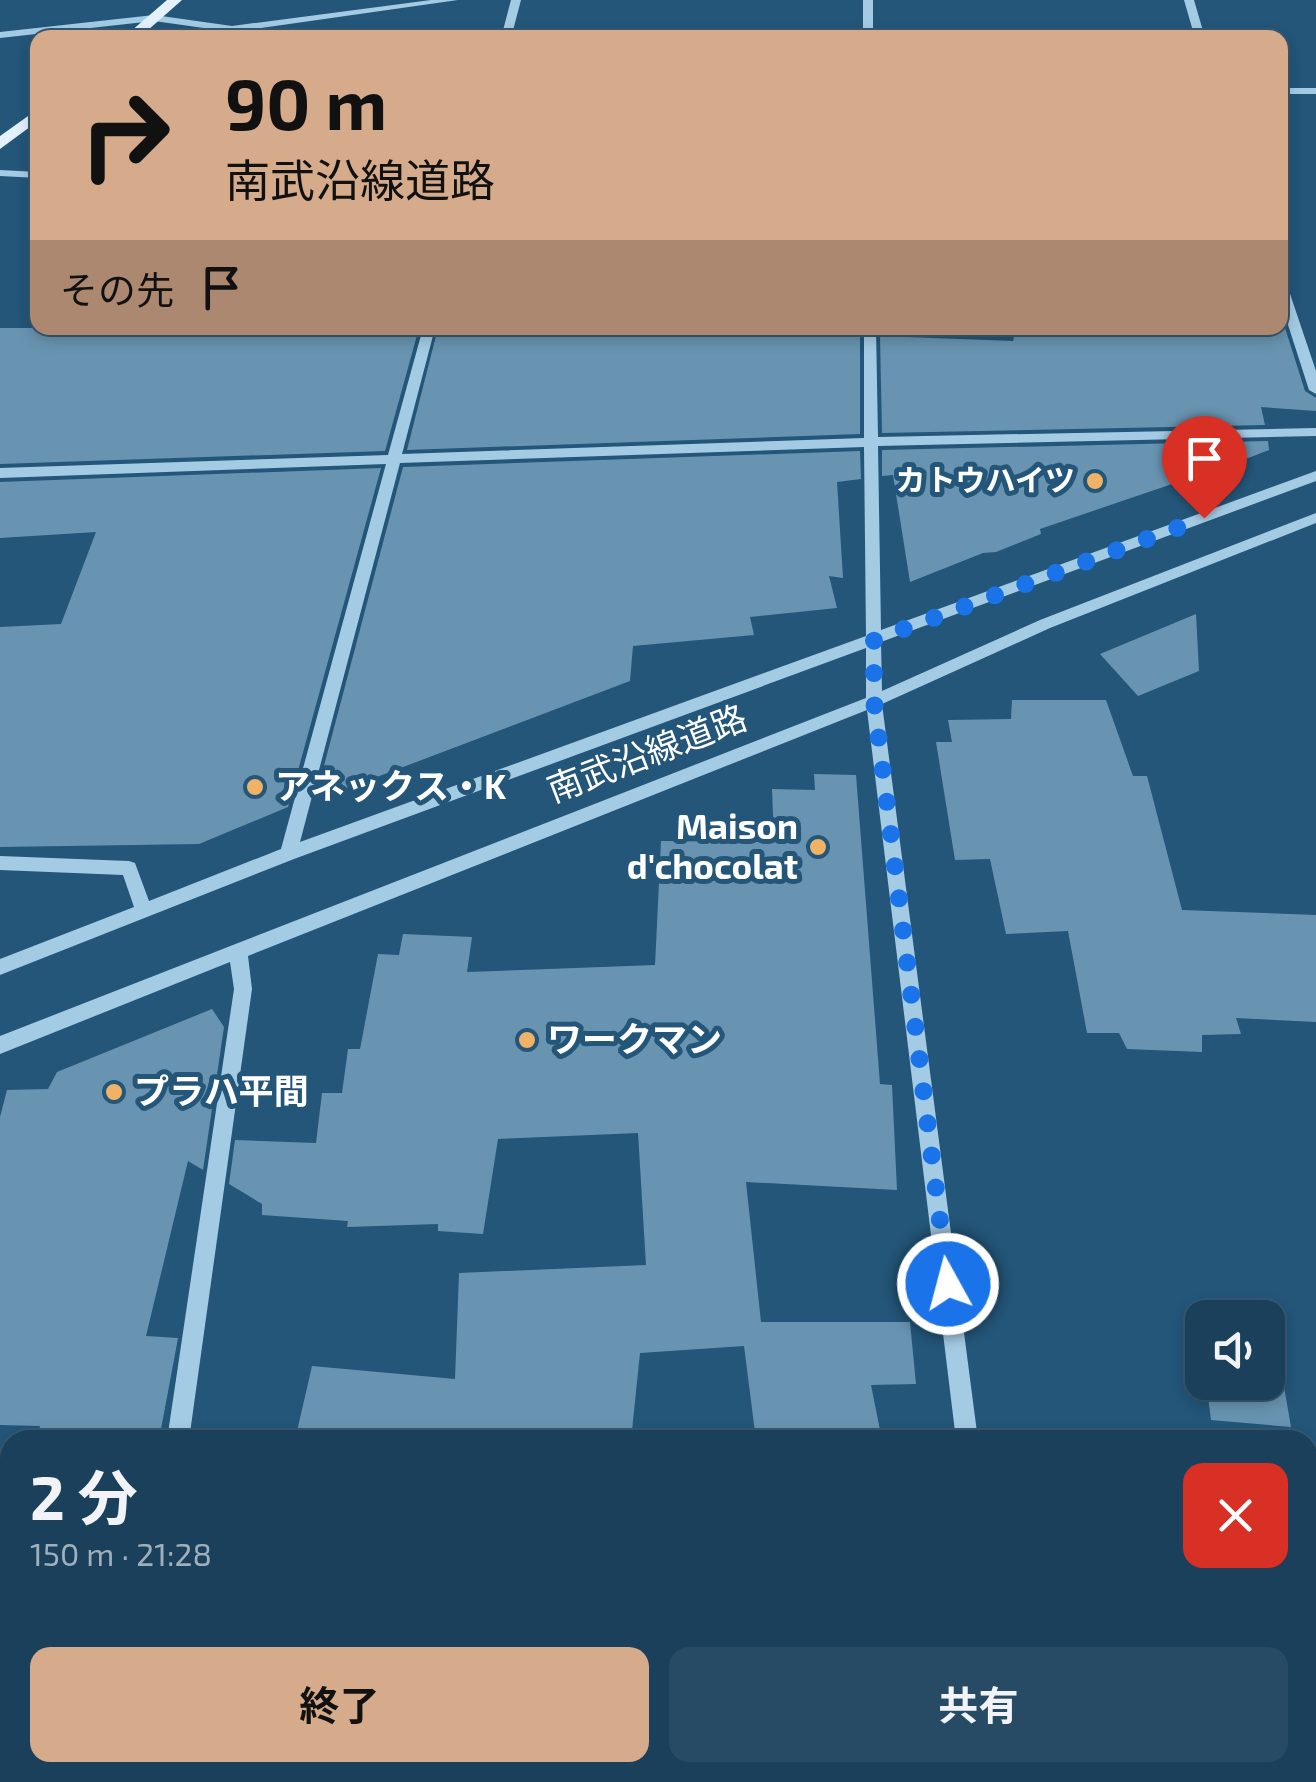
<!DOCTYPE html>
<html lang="ja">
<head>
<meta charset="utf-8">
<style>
	:root { --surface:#1a405b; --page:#274b64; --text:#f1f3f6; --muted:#9fafbb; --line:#385971; --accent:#d6ab8b }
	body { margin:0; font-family:"Exo 2","Noto Sans JP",sans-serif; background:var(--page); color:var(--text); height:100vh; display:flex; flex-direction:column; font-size:38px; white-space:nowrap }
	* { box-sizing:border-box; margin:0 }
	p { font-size:32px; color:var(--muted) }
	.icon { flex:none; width:55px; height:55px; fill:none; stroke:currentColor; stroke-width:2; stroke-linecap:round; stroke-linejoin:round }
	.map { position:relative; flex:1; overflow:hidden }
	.drawer { position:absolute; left:0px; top:1430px; width:1318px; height:352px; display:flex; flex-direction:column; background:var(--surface); border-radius:30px 30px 0 0; box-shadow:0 5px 15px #0003,0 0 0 2px var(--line) }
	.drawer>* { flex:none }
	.top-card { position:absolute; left:30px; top:30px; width:1258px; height:305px; border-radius:20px; box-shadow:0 5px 15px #0003,0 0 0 2px var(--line); background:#d6ab8b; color:#111; overflow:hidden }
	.buttons { position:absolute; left:1185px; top:1300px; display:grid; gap:20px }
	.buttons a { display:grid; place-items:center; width:100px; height:100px; border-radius:20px; background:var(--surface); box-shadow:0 5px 15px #0003,0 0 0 2px var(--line); font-size:50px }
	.pin { position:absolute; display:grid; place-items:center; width:85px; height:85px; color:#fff; margin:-102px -42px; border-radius:50% 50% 50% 0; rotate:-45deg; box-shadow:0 0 10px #0007 }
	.pin .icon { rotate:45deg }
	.me { position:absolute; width:110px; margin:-55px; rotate:353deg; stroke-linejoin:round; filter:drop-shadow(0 0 8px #0008) }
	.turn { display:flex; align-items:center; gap:35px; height:210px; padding:0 30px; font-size:45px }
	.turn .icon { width:130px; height:130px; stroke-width:2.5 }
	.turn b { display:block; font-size:70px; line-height:85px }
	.then { display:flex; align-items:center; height:95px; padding:0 30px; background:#0003; gap:20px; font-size:38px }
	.round { display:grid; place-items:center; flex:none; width:105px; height:105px; border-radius:20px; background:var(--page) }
	.overview { display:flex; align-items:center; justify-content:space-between; height:170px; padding:0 30px }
	h1 { font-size:60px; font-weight:700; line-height:75px }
	.button { display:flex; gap:20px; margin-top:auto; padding:20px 30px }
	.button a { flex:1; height:115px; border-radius:20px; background:var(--accent); color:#111; font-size:40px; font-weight:700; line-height:115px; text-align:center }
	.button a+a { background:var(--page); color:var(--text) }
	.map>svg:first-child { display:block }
	.building { fill:#6894b1 }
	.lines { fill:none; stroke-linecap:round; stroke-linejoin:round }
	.minor { fill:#a4cbe4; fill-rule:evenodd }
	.major { fill:#e4f1fc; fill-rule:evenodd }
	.route { stroke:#1a73e8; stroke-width:18; stroke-dasharray:0 32.4 }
	.poi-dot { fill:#efb267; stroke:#235679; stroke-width:4 }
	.labels { text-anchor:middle; stroke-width:10; stroke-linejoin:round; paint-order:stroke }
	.far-poi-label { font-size:30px; font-weight:bold; fill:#fff; stroke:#235679; text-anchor:end }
	.street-label { font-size:35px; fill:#fff; stroke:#235679 }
	.poi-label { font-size:35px; font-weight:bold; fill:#fff; stroke:#235679; text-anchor:start }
</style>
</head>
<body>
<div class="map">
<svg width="1316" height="1782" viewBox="0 0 1316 1782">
	<rect width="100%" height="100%" fill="#235679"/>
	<g class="building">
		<polygon points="0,328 419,328 385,451 0,464"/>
		<polygon points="438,328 802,328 860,335 860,434 407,450"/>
		<polygon points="1016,328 1285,328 1305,391 1316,398 1316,411 1261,407 1265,425 882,433 880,336 1013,341"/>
		<polygon points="1268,441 1269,450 1243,460 1200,460 1203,472 1172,471 1175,483 1040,529 1041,534 996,552 983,553 910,582 893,475 882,476 882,450"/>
		<polygon points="860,451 861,479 837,482 843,578 829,576 837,608 750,617 754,635 633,646 630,681 332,794 332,789 316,796 403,467"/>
		<polygon points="381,468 288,807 199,844 0,847 0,627 61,624 96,532 0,538 0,482"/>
		<polygon points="1196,614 1199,671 1138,696 1100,654"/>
		<polygon points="1012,700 1106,700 1133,776 1147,776 1182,910 1316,915 1316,1022 1236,1018 1241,1034 1202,1035 1202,1052 1127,1049 1119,1033 1087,1033 1068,931 1006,934 990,859 955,860 936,742 952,742 948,720 1011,719"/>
		<polygon points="814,774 856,775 880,1084 892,1085 897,1190 746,1182 761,1322 910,1322 916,1384 871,1385 882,1440 756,1440 744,1346 640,1353 631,1440 295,1440 312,1366 455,1379 459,1273 646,1265 638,1133 498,1139 483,1234 438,1231 438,1224 347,1227 348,1221 262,1215 262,1204 229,1184 235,1140 316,1143 322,1093 342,1093 348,1049 360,1049 378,954 399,955 403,934 472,937 467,972 655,965 661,841 774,842 772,789 815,790"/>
		<polygon points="212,1009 224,1027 203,1170 188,1161 146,1336 178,1338 159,1440 37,1440 40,1426 0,1425 0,1117 7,1090 48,1089 57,1072"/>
		<polygon points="1268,1351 1278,1352 1291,1427 1211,1420 1206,1382 1268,1382"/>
	</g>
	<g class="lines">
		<g class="minor">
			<polygon points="431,0 458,0 232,32 154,21 0,38 0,32 154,15 232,26"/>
			<polygon points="511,0 521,0 511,38 501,38"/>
			<rect x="863" y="0" width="10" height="38"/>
			<polygon points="1184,0 1194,0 1205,38 1195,38"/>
			<rect x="1280" y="88" width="36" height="6"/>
			<polygon points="0,170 38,172 38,178 0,176"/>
			<polygon points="1280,278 1286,282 1316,371 1316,394 1309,390 1280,300"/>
			<path d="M 423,328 L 435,328 L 402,454 L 864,438 L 864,328 L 876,328 L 878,437 L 1316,428 L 1316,436 L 878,446 L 881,630 L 1316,471 L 1316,481 L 881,642 L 882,691 L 1040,620 L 1316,513 L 1316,523 L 1050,628 L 882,704 L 978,1440 L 956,1440 L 867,710 L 248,956 L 252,989 L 189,1440 L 167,1440 L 234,989 L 230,962 L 0,1054 L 0,1036 L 866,698 L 866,648 L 294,859 L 0,975 L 0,959 L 134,907 L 123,875 L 0,870 L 0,856 L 129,861 L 135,863 L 149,901 L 281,849 L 386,464 L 0,478 L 0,468 L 388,455 ZM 864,447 L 866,636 L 300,842 L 400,463 Z"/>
			<polygon points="1316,1476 1316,1498 1308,1499 1308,1477"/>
			<polygon points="116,1772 142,1772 140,1782 114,1782"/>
			<polygon points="660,1772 865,1772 859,1782 666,1782"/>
			<polygon points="993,1772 1019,1772 1020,1782 994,1782"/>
		</g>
		<g class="major">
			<polygon points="167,0 182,0 139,38 123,38"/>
			<polygon points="38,109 38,121 0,149 0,136"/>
		</g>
	</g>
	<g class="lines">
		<polyline class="route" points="948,1284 874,701 874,640 1204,518"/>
	</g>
	<g class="poi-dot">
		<circle cx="1095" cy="481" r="10"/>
		<circle cx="255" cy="787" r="10"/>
		<circle cx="818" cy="847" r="10"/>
		<circle cx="527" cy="1040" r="10"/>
		<circle cx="114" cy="1092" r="10"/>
	</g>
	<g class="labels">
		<g class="far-poi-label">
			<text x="1075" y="491">カトウハイツ</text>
		</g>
		<g class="street-label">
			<text transform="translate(647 754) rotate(-21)" y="12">南武沿線道路</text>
		</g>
		<g class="poi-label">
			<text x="275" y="799">アネックス・K</text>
			<text x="798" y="839" text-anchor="end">Maison<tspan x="798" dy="40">d'chocolat</tspan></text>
			<text x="547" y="1052">ワークマン</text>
			<text x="134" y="1104">プラハ平間</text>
		</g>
	</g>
</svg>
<div class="buttons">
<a><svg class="icon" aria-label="sound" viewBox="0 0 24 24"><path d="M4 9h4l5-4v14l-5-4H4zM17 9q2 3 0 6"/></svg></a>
</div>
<div class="pin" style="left:1204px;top:518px;background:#d93025"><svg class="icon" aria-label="arrive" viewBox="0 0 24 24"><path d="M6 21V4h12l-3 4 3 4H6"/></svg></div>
<svg class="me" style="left:948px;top:1284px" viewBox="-20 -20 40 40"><circle r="17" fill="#1a73e8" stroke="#fff" stroke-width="3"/><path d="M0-11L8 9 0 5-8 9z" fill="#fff"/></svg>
<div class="top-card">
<div class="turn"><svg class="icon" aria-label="right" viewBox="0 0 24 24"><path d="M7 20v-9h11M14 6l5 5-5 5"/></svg><div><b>90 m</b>南武沿線道路</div></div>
<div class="then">その先<svg class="icon" aria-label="arrive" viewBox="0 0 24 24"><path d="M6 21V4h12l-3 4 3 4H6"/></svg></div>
</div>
<section class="drawer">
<div class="overview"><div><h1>2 分</h1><p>150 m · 21:28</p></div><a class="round" style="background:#d93025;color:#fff"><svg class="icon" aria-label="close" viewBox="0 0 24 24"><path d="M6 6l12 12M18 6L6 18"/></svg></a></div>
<div class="button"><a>終了</a><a>共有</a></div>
</section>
</div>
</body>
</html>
